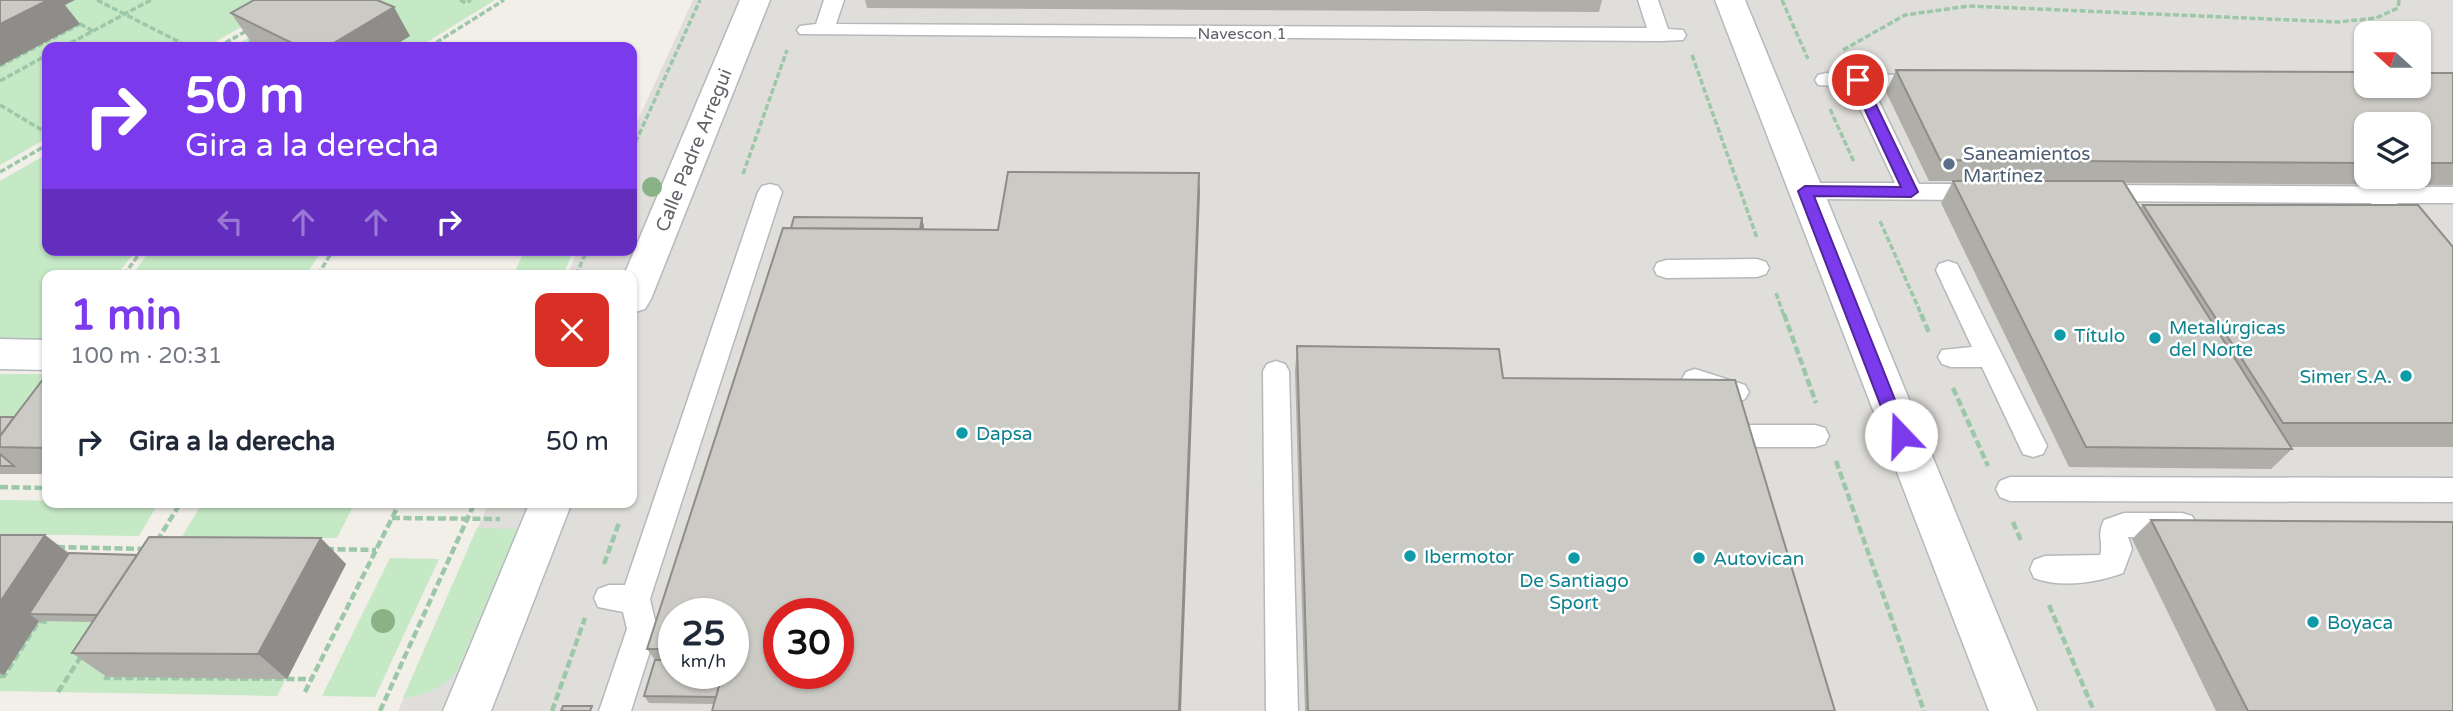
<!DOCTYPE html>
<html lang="es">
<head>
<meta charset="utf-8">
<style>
	:root { --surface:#fff; --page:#f2f2f3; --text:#1f2937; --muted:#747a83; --accent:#7c3aed }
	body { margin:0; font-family:"Varela Round",sans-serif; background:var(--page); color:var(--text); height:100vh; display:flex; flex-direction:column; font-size:26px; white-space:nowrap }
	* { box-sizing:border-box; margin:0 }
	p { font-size:23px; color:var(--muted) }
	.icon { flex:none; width:38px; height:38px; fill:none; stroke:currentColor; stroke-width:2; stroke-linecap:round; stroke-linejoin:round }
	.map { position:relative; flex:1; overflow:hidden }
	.details { position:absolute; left:42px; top:270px; width:595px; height:238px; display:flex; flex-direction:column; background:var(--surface); border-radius:14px; box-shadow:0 2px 5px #0004 }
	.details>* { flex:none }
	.banner { position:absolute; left:42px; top:42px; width:595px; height:214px; border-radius:14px; box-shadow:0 2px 5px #0004; background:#7c3aed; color:#fff; overflow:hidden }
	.needle { width:46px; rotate:291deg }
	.fabs { position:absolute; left:2354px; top:21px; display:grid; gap:14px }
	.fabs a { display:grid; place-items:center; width:77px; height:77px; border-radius:14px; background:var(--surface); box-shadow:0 2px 5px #0004; font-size:35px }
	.speed { position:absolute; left:658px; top:598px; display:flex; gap:14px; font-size:35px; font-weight:700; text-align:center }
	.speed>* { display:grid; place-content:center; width:91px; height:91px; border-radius:50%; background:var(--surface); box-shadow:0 2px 5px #0004; line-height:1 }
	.speed small { font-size:18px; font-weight:400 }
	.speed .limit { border:10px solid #d22; background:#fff; color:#111 }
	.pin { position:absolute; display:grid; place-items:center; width:60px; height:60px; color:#fff; margin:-30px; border:4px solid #fff; border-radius:50%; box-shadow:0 2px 7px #0007 }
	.me { position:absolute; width:77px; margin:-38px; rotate:339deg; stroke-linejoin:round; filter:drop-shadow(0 0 5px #0008) }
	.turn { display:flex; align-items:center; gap:24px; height:147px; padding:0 28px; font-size:32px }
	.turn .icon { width:91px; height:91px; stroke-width:2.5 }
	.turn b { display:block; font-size:49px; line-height:60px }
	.lanes { display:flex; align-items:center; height:66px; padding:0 28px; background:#0003; justify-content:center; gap:35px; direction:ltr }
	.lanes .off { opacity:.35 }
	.round { display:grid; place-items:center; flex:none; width:74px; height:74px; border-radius:14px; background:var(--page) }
	.headline { display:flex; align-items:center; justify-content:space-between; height:119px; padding:0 28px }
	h1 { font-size:42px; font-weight:800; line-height:52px; color:var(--accent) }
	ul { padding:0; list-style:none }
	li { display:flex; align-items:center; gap:21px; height:105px; padding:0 28px }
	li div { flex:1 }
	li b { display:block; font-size:26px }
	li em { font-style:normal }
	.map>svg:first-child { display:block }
	.industrial { fill:#e0deda; fill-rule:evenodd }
	.green { fill:#c5e8c5 }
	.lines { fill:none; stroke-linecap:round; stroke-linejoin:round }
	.lane-casing { stroke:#b5b8bc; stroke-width:3 }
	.street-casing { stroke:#b5b8bc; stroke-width:3 }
	.path-far1 { stroke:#9cc7a9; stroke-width:3.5; stroke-dasharray:6 2.5; stroke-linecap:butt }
	.path { stroke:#9cc7a9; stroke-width:4.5; stroke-dasharray:8 3.5; stroke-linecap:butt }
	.lane { fill:#fff; fill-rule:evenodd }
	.street { fill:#fff; fill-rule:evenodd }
	.tree { fill:#89b387 }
	.wall { fill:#afaea9; fill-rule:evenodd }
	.shaded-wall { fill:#8f8d8a }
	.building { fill:#cccac5; stroke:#8f8d8a; stroke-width:2; fill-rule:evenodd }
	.route { fill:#7c3aed; stroke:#51269a; stroke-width:2 }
	.service-dot { fill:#5c6f8a; stroke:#fff; stroke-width:2.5 }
	.culture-dot { fill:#0f9aa8; stroke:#fff; stroke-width:2.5 }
	.labels { text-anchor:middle; stroke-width:5; stroke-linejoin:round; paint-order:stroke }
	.far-street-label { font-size:16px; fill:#5f6368; stroke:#fff }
	.street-label { font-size:19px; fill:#5f6368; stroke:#fff }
	.service-label { font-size:19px; fill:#4e5e75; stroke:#fff; text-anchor:start }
	.culture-label { font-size:19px; fill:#0d838f; stroke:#fff; text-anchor:start }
</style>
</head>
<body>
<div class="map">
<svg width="2453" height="711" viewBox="0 0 2453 711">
	<rect width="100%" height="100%" fill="#f1efe8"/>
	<path class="industrial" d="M 693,0 L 2453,0 L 2453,711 L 398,711 L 489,502 L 632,502 L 632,275 L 567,275 L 578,250 L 632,250 L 632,133 ZM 2366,33 L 2418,33 L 2418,86 L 2366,86 ZM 2366,124 L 2418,124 L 2418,177 L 2366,177 ZM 674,614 L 733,614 L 733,674 L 674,674 ZM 779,614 L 838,614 L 838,674 L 779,674 Z"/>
	<g class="green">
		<polygon points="0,0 289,0 206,47 47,47 47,138 0,165"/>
		<polygon points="314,0 495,0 419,47 232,47"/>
		<polygon points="47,154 47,250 136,250 117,275 47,275 47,341 0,341 0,181"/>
		<polygon points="151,250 322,250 306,275 132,275"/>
		<polygon points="525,250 574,250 563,275 513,275"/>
		<rect x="0" y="374" width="47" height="100"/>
		<polygon points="0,500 159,502 139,536 0,534"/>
		<polygon points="202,503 354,504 337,538 182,537"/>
		<path d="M 477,528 L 518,529 L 456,673 C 441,688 425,696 403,698 Z"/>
		<polygon points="390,558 439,559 375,697 322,696"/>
		<polygon points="0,560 346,564 277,696 0,691"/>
	</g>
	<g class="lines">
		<g class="lane-casing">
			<g id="lane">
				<polygon points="824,0 844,0 836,24 1647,28 1638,0 1658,0 1668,29 1683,30 1686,35 1683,40 1660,41 800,34 797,30 800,26 816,24"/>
				<polygon points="1826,73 1934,76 1937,81 1934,86 1926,88 1872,87 1919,184 1983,184 1991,186 1995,192 1991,198 1983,200 1805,199 1797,197 1793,191 1797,185 1805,183 1895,183 1850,87 1818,85 1815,80 1818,75"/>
				<polygon points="770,184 778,186 782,192 650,599 657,629 631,711 599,711 627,629 623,612 598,607 594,598 598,589 609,585 625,585 758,192 762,186"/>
				<path d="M 2095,185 L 2453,187 L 2453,203 L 2397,203 L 2401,209 L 2397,215 C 2384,219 2379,213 2371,203 L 2095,201 L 2087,199 L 2083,193 L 2087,187 Z"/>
				<polygon points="1757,259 1766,262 1769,268 1766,274 1757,277 1666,278 1657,275 1654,269 1657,263 1666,260"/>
				<polygon points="1948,261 1957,264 1960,270 2047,446 2043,454 2033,457 2023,454 1982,367 1951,367 1942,364 1938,357 1942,350 1972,347 1936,270 1939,264"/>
				<polygon points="1276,361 1285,364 1289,371 1298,711 1266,711 1263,371 1267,364"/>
				<polygon points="1695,369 1745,385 1749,392 1745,399 1736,403 1686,386 1682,379 1686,372"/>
				<polygon points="1751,425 1815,425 1825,428 1829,436 1825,444 1815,447 1751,447 1741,444 1737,436 1741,428"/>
				<polygon points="2010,477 2453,478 2453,502 2010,501 2000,497 1996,489 2000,481"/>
				<path d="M 2124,513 L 2182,513 L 2192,516 L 2197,525 L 2192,534 L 2182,537 L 2128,537 L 2132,549 L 2123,573 C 2096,583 2061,588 2034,578 L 2030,569 L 2034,560 L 2045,556 L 2100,555 C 2104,543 2096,536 2104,520 Z"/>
			</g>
		</g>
		<g class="street-casing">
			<g id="street">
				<polygon points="740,0 770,0 651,299 645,309 632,313 632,275 624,275"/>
				<polygon points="1715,0 1745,0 2037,711 1989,711"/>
				<polygon points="0,339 47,340 47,370 0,369"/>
				<polygon points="530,502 572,502 491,711 443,711"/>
			</g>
		</g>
		<g class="path-far1">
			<polyline points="97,0 189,47"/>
			<polyline points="460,0 466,3 471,0"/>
			<polyline points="1782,0 1808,59"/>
			<polyline points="80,24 93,31"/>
			<polyline points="254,40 250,42 261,47"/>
			<polyline points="63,47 151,0"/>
			<polyline points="218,47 248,30"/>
			<polyline points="429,47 504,0"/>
			<polyline points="1843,50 1905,15 1969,6 2338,22 2376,18 2398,8 2399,0"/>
			<polyline points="1692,55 1757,238"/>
			<polyline points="0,66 80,24 74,21"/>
			<polyline points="0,81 47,55"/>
			<polyline points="0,105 47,133"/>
			<polyline points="1830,109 1854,162"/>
			<polyline points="632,150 700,0"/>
			<polyline points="0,172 47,145"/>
			<polyline points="743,174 787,50"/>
			<polyline points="1880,221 1922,316"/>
			<polyline points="124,275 142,250"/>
			<polyline points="318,275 333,250"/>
			<polyline points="576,275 587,250"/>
			<polyline points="1776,293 1784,316"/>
		</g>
		<g class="path">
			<polyline points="1784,314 1816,403"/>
			<polyline points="1921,314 1930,335"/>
			<polyline points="1953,388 1988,466"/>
			<polyline points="1836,461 1924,711"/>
			<polyline points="0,487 47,488"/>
			<polyline points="392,518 500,519"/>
			<polyline points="2013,522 2022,543"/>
			<polyline points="157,541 181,502"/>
			<polyline points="57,547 146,549"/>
			<polyline points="326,549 376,550"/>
			<polyline points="604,564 619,523"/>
			<polyline points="2049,605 2094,711"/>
			<polyline points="108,675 106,678 311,679"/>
			<polyline points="0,676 4,676 39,621 50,622"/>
			<polyline points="58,692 82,655"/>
			<polyline points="305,692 400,502"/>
			<polyline points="380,711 475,502"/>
			<polyline points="552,711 585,618"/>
		</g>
		<use href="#lane" class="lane"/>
		<use href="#street" class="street"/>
	</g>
	<g class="tree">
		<circle cx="652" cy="187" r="10"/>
		<circle cx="383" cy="621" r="12"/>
	</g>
	<g class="wall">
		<polygon points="865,0 1602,0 1599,12 867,8"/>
		<polygon points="231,13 410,36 392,47 261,47 251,42"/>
		<path d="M 1896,70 L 2453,73 L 2453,185 L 2125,183 L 2140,208 L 2143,205 L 2453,247 L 2453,447 L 2291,447 L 2292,449 L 2271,469 L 2069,467 L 1941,203 L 1953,181 L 1929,181 L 1886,92 ZM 2366,124 L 2418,124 L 2418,177 L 2366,177 Z"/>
		<path d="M 1200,194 L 714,704 L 649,703 L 644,696 L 655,660 L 647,649 L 922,218 L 924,229 L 998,230 ZM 674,614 L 733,614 L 733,674 L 674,674 Z"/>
		<polygon points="1297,346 1503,378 1835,711 1305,711 1295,371"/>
		<polygon points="47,374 47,474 0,474 0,417 14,417"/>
		<polygon points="2151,520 2453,711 2216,711 2132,539"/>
		<polygon points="0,535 45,535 69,553 346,564 287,679 107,677 72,653 93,622 39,621 4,675 0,675"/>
	</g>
	<g class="shaded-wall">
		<polygon points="48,0 75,0 65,5 80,24 0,66 0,24"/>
		<polygon points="394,7 410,36 392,47 327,47"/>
		<polygon points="1199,173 1200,194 1181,711 1179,711"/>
		<polygon points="922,218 924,226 920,250 917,241"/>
		<polygon points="45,535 78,561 29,614 39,621 4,675 0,673 0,602"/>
		<polygon points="321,538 346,564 287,679 258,654"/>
	</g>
	<g class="building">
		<polygon points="0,0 48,0 0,24"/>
		<polygon points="254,0 377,0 394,7 327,47 300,47 231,13"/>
		<polygon points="1896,70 2366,72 2366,86 2418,86 2418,73 2453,73 2453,163 2418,163 2418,124 2366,124 2366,163 1940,160"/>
		<path d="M 1008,172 L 1199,173 L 1179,711 L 712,711 L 722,674 L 733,674 L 733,614 L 674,614 L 674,649 L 647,649 L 783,228 L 998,230 ZM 779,614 L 838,614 L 838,674 L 779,674 Z"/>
		<polygon points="1953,181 2123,181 2292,449 2086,447"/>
		<polygon points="2143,205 2418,205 2453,247 2453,423 2283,423"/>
		<polygon points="794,217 922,218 920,229 791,228"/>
		<polygon points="1297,346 1499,349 1503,378 1735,380 1835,711 1308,711"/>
		<polygon points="47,374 47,448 0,447 0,436"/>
		<polygon points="0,417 14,417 0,436"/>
		<polygon points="0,454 14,466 0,466"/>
		<polygon points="2151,520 2453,522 2453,711 2248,711"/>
		<polygon points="0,535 45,535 0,602"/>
		<polygon points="149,537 321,538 258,654 72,653"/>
		<polygon points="69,553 137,555 97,615 29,614"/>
		<polygon points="655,660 674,660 674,674 722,674 716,697 644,696"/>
		<polygon points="563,706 592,706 590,711 561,711"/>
	</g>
	<polygon class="route" points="1858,76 1864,80 1918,192 1911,197 1814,196 1909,435 1907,440 1895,440 1892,435 1798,191 1805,186 1901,187 1851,80"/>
	<circle class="service-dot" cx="1949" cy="164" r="7"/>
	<g class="culture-dot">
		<circle cx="2060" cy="335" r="7"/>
		<circle cx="2155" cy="338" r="7"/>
		<circle cx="2406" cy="376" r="7"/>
		<circle cx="962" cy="433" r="7"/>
		<circle cx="1410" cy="556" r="7"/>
		<circle cx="1574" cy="558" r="7"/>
		<circle cx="1699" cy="558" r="7"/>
		<circle cx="2313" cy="622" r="7"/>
	</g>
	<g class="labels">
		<g class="far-street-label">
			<text x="1242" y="39">Navescon 1</text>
		</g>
		<g class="street-label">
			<text transform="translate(693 150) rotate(-68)" y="7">Calle Padre Arregui</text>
		</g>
		<g class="service-label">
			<text x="1963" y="160">Saneamientos<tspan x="1963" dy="22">Martínez</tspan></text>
		</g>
		<g class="culture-label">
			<text x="2169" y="334">Metalúrgicas<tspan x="2169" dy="22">del Norte</tspan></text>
			<text x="2074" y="342">Título</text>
			<text x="2392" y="383" text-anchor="end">Simer S.A.</text>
			<text x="976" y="440">Dapsa</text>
			<text x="1424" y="563">Ibermotor</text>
			<text x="1713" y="565">Autovican</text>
			<text x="1574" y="587" text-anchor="middle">De Santiago<tspan x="1574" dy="22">Sport</tspan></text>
			<text x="2327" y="629">Boyaca</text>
		</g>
	</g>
</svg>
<div class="fabs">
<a><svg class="needle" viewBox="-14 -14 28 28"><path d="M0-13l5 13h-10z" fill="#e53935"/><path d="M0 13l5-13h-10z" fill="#747a83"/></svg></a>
<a><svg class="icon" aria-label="layers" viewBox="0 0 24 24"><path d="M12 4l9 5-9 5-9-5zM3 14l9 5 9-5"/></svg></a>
</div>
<div class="speed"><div>25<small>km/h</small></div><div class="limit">30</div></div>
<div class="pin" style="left:1858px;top:80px;background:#d93025"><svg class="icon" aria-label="arrive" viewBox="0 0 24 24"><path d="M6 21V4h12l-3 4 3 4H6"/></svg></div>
<svg class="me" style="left:1901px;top:435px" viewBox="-20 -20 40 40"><circle r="19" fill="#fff"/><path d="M0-13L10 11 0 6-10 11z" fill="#7c3aed"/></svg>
<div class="banner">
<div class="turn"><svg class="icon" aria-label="right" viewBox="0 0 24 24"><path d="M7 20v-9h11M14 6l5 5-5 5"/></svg><div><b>50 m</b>Gira a la derecha</div></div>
<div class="lanes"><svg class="icon off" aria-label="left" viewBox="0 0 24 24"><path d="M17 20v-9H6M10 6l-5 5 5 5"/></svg><svg class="icon off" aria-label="ahead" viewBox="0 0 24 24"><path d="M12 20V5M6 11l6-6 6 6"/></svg><svg class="icon off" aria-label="ahead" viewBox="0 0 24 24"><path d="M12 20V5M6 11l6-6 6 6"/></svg><svg class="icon" aria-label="right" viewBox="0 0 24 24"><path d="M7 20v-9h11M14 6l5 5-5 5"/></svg></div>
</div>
<section class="details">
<div class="headline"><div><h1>1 min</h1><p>100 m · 20:31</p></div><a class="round" style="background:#d93025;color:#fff"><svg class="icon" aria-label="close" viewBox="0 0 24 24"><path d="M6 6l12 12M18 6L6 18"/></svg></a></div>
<ul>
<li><svg class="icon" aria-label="right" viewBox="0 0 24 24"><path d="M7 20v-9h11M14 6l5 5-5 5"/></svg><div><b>Gira a la derecha</b></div><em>50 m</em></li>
</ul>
</section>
</div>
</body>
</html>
